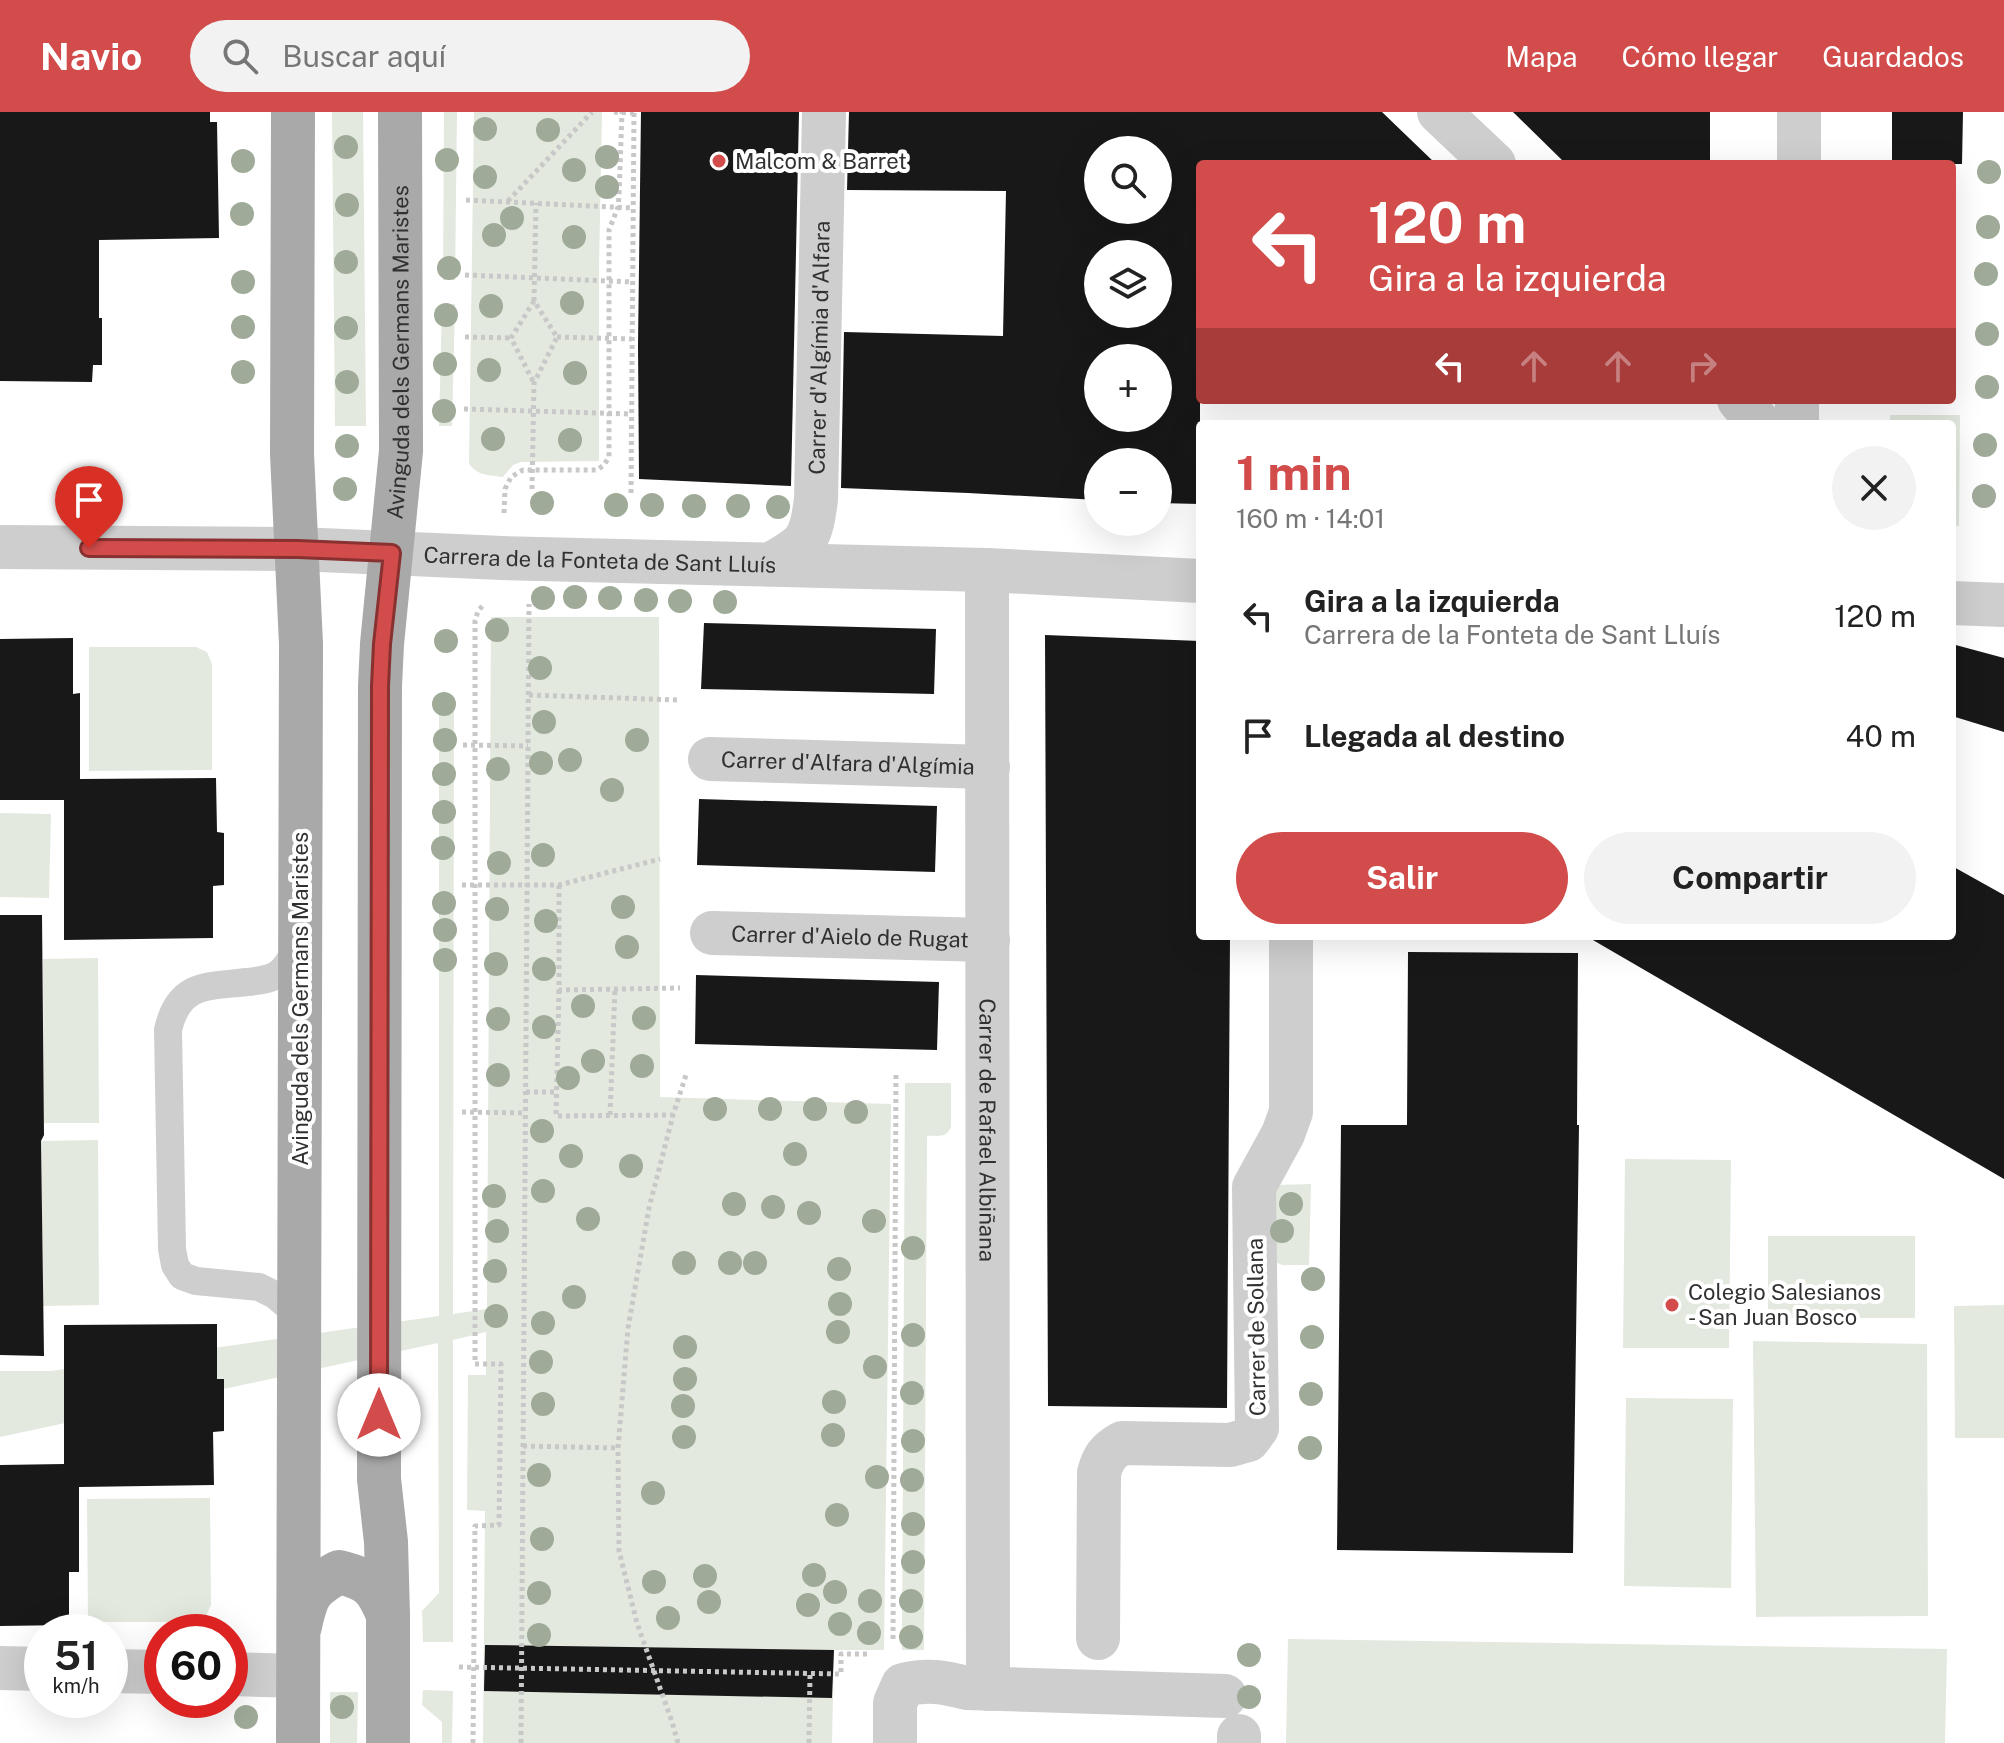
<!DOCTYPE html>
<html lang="es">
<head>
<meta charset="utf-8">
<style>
	:root { --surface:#fff; --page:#f2f2f2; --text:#222; --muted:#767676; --accent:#d14c4a }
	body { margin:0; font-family:"Public Sans",sans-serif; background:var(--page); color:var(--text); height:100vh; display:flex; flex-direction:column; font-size:30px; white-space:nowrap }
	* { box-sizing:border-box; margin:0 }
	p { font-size:26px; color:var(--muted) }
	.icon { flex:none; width:44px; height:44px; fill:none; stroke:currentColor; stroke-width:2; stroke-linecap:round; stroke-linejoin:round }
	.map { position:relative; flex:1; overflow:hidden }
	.side { position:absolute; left:1196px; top:308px; width:760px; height:520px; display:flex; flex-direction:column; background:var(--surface); border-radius:8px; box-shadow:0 8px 32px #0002 }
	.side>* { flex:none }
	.top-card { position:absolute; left:1196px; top:48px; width:760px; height:244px; border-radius:8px; box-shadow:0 8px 32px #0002; background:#d14c4a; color:#fff; overflow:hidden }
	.buttons { position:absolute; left:1084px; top:24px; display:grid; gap:16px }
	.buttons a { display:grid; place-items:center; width:88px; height:88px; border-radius:50%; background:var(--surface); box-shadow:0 8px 32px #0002; font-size:40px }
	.speed { position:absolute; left:24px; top:1502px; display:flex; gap:16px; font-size:40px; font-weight:700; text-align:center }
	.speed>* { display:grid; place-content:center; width:104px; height:104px; border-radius:50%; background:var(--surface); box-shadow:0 8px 32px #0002; line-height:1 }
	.speed small { font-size:20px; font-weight:400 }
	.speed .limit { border:12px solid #d22; background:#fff; color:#111 }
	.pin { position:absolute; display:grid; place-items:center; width:68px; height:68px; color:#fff; margin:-82px -34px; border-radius:50% 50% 50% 0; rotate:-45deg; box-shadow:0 0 8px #0007 }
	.pin .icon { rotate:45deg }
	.me { position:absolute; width:88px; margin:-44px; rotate:0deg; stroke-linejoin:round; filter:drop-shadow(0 0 6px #0008) }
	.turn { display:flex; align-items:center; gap:28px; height:168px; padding:0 40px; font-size:36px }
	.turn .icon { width:104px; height:104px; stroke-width:2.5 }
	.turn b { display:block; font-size:56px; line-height:68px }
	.lanes { display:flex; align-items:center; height:76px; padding:0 40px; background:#0003; justify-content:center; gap:40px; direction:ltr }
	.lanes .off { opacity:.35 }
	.round { display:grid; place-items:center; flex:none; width:84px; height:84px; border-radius:42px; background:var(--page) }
	.headline { display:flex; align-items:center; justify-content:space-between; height:136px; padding:0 40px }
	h1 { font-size:48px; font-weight:700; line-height:60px; color:var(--accent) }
	.cta { display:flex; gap:16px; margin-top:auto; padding:16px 40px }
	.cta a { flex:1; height:92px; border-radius:48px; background:var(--accent); color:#fff; font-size:32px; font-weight:700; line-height:92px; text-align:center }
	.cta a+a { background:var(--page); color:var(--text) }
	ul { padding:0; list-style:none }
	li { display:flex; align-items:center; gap:24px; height:120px; padding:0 40px }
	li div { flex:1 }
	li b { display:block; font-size:30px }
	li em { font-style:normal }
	header { display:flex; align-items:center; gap:48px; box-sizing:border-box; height:112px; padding:0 40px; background:var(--accent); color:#fff }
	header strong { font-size:38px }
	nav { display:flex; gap:44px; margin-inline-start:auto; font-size:28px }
	.search { width:560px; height:72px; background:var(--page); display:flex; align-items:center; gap:20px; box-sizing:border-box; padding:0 28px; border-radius:44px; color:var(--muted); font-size:30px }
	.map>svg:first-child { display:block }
	.green { fill:#e3e9de }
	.building { fill:#181818; fill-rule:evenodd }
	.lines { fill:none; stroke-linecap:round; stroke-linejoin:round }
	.path { stroke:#c8c8c8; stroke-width:5; stroke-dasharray:4 4; stroke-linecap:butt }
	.lane { stroke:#cecece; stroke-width:28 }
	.street { stroke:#cecece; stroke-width:44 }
	.primary { stroke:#a9a9a9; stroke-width:44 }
	.tree { fill:#9fab98 }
	.route-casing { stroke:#883130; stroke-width:20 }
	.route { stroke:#d14c4a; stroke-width:14 }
	.poi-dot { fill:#d14c4a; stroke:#fff; stroke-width:3 }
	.labels { text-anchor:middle; stroke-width:8; stroke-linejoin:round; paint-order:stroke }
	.poi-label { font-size:22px; fill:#313131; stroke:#fff; text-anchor:start }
	.street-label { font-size:22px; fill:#313131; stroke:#fff }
</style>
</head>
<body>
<header>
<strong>Navio</strong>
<div class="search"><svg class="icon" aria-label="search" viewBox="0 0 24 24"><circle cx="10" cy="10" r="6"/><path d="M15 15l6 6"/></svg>Buscar aquí</div>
<nav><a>Mapa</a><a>Cómo llegar</a><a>Guardados</a></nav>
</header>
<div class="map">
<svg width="2004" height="1631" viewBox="0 0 2004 1631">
	<rect width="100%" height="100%" fill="#fff"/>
	<g class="green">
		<polygon points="332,0 363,0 366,314 335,314"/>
		<polygon points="444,0 457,0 455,168 443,168"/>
		<path d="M 474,0 L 602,0 L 599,155 L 599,349 L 521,350 L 513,353 L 503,365 C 489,363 478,364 469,352 Z"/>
		<polygon points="442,192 455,192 452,314 439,314"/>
		<polygon points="1890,303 1960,303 1959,414 1952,414 1952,312 1890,312"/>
		<polygon points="491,505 659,505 660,985 891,992 884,1538 834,1538 832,1631 483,1631 485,1399 467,1398 468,1263 486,1263 486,1220 453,1228 453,1530 423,1530 422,1499 439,1481 438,1231 0,1325 0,1259 51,1259 439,1204 439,585 454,586 453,1202 487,1197"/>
		<polygon points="89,535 196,535 207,540 212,552 212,658 89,659"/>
		<polygon points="0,701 51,702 49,786 0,785"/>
		<polygon points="98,846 99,1011 44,1011 43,847"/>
		<path d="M 905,971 L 951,971 L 951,1015 C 946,1027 937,1023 927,1024 L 924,1538 L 902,1538 Z"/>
		<polygon points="98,1028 99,1193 43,1194 41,1029"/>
		<polygon points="1625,1047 1731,1048 1729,1236 1623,1236"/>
		<polygon points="1311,1072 1309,1153 1282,1153 1273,1149 1271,1076 1278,1073"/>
		<rect x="1768" y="1124" width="147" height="82"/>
		<polygon points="2004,1193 2004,1326 1955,1326 1954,1194"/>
		<polygon points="1753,1229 1927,1232 1928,1504 1756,1505"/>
		<polygon points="1626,1286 1733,1287 1731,1476 1624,1474"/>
		<polygon points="210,1386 211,1493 206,1504 195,1510 88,1510 87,1387"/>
		<polygon points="1288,1527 1947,1537 1945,1631 1286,1631"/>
		<polygon points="423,1578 453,1579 452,1631 442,1631 442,1610 422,1593"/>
		<polygon points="330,1580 358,1580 357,1631 330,1631"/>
	</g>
	<g class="building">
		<polygon points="0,0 210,0 210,10 217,10 219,126 99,128 99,206 102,206 102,253 93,253 92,270 0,269"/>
		<polygon points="641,0 799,0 791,374 639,367 638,233"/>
		<path d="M 849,0 L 1382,0 L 1436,52 L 1200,52 L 1200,392 L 1158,391 L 1158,350 L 1098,350 L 1098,388 L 968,381 L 841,376 L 844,220 L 1003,224 L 1006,79 L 847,78 ZM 1098,38 L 1158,38 L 1158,98 L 1098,98 ZM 1098,142 L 1158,142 L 1158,202 L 1098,202 ZM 1098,246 L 1158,246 L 1158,306 L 1098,306 Z"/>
		<polygon points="1513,0 1710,0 1710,52 1566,52"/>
		<polygon points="1892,0 1963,0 1962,52 1892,52"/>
		<polygon points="704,511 936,517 934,582 701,577"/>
		<polygon points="1045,523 1200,529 1200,824 1230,824 1227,1296 1048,1294"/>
		<polygon points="73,526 73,582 80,581 80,667 216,666 217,720 224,721 224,773 213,774 213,826 64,828 64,688 0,688 0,527"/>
		<polygon points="1952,532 2004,546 2004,620 1952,604"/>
		<polygon points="699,687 937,694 935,760 697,753"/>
		<polygon points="1952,754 2004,783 2004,1067 1586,824 1952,824"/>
		<polygon points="0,803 42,803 44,1023 41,1029 44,1244 0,1243"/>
		<polygon points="1408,840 1578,841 1577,1013 1579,1013 1573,1441 1337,1438 1341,1013 1407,1013"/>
		<polygon points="696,863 939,870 937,938 695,932"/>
		<polygon points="217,1212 217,1267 224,1267 224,1319 213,1320 214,1373 79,1375 79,1460 69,1460 69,1513 0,1514 0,1353 64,1352 64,1213"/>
		<polygon points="485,1533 834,1538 832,1586 484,1579"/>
	</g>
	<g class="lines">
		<g class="path">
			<polyline points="614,0 634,1"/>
			<polyline points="466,88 633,96"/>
			<polyline points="508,89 592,0"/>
			<polyline points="465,163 633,170"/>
			<polyline points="534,189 536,91"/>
			<polyline points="465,225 511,226"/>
			<polyline points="557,225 632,227"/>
			<polyline points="464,297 632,302"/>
			<polyline points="532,377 534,271 557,225 534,189 511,226 534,271"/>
			<polyline points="631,381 634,0"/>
			<polyline points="504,401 505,377 511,365 523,358 597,358 604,353 609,345 609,118 618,95 619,84 622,0"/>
			<polyline points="529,583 678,588"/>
			<polyline points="463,633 528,634"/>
			<polyline points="462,773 559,773 660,747"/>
			<polyline points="559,773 559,878 680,876"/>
			<polyline points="559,878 556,1004 673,1003"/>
			<polyline points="526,980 557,980"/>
			<polyline points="462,1000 526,1001"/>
			<polyline points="610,1003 615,876"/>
			<polyline points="523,1334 618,1336"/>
			<polyline points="893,1527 896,961"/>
			<polyline points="459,1555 841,1562 841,1542 870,1542"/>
			<polyline points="473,1631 475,1414 499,1413 501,1252 475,1252 475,509 478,499 484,492"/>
			<polyline points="521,1631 529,492"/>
			<polyline points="678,1631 672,1610 637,1511 619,1439 618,1336 628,1216 649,1096 673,1003 687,960"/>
			<polyline points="809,1631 810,1562"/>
		</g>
		<path class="lane" d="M 296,1215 L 289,1195 L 275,1183 L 259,1175 L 196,1169 L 182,1164 L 175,1153 L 172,1137 L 168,918 C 179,870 207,875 247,870 C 258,869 269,868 278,862 C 288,855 294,841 300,831"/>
		<g class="street">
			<polyline points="1439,0 1494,52"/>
			<polyline points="1799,52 1799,0"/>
			<polyline points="1739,288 1760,312"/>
			<polyline points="1797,312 1797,288"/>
			<path id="s1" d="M 0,435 L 298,437 L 502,446 L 987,458 L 1200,469"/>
			<path id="s2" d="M 771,452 C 807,432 811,428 816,387 L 824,0"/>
			<path id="s3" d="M 987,458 L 988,1577"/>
			<polyline points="1952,491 2004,493"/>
			<path id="s4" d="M 710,647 L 988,655"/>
			<path id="s5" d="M 712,821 L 988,828"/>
			<path d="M 1098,1526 L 1099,1361 C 1103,1346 1108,1339 1122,1331 L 1230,1333 L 1248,1328 L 1257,1316 L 1254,1075 L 1283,1022 L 1291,1000 L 1291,824"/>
			<polyline points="0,1556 42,1557"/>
			<polyline points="110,1559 162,1560"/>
			<polyline points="230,1562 298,1564"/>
			<path d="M 895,1631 L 895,1591 L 903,1573 C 926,1567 944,1570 967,1576 L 1225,1584"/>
			<polyline points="1239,1631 1239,1624"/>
		</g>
		<g class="primary">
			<polyline points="293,0 292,342 301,532 298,1631"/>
			<path d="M 300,1514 C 307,1482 310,1476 339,1460 C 370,1468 376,1474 388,1503"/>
			<path id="s6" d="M 388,1631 L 388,1503 L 386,1430 L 379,1367 L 380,574 L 382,532 L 401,339 L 400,0"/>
		</g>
	</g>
	<g class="tree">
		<circle cx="485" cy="17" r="12"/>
		<circle cx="548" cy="18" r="12"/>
		<circle cx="346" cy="35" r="12"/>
		<circle cx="607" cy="45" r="12"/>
		<circle cx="447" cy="48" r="12"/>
		<circle cx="243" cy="49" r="12"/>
		<circle cx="574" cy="58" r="12"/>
		<circle cx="1989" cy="60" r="12"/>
		<circle cx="485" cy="65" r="12"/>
		<circle cx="607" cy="75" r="12"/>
		<circle cx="347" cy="93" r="12"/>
		<circle cx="242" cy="102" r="12"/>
		<circle cx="512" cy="106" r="12"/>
		<circle cx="1988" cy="115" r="12"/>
		<circle cx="494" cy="123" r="12"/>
		<circle cx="574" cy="125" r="12"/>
		<circle cx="346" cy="150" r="12"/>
		<circle cx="449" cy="156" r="12"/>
		<circle cx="1986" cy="162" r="12"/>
		<circle cx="243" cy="170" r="12"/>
		<circle cx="572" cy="191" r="12"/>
		<circle cx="491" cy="194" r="12"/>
		<circle cx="446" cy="203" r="12"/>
		<circle cx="243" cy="215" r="12"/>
		<circle cx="346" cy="216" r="12"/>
		<circle cx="1987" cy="222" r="12"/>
		<circle cx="445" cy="252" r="12"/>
		<circle cx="489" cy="258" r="12"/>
		<circle cx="243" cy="260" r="12"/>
		<circle cx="575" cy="261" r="12"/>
		<circle cx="347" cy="270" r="12"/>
		<circle cx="1987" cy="275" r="12"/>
		<circle cx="444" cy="299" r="12"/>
		<circle cx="493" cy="327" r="12"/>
		<circle cx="570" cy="328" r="12"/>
		<circle cx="1985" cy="333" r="12"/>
		<circle cx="347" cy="334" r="12"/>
		<circle cx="345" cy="377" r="12"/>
		<circle cx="1984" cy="384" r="12"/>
		<circle cx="542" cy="391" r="12"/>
		<circle cx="616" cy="393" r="12"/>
		<circle cx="652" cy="393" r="12"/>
		<circle cx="694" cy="394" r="12"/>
		<circle cx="738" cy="394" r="12"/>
		<circle cx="778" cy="395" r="12"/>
		<circle cx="575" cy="485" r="12"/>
		<circle cx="543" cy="486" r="12"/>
		<circle cx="610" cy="486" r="12"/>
		<circle cx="646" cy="488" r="12"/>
		<circle cx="680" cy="489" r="12"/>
		<circle cx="725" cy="490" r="12"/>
		<circle cx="497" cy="518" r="12"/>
		<circle cx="446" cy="529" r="12"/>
		<circle cx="540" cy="556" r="12"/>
		<circle cx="444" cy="592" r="12"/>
		<circle cx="544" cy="610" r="12"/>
		<circle cx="445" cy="628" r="12"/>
		<circle cx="637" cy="628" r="12"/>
		<circle cx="570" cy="648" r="12"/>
		<circle cx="541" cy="651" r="12"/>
		<circle cx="498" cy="657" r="12"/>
		<circle cx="444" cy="662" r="12"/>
		<circle cx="612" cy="678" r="12"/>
		<circle cx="444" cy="700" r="12"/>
		<circle cx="443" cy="736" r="12"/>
		<circle cx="543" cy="743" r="12"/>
		<circle cx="499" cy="751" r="12"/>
		<circle cx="444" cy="791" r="12"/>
		<circle cx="623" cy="795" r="12"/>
		<circle cx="497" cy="797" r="12"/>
		<circle cx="546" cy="809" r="12"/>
		<circle cx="445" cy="818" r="12"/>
		<circle cx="627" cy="835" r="12"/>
		<circle cx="445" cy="848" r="12"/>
		<circle cx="496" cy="852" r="12"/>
		<circle cx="544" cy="857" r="12"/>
		<circle cx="583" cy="894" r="12"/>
		<circle cx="644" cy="906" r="12"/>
		<circle cx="498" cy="907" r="12"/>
		<circle cx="544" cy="915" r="12"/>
		<circle cx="593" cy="949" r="12"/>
		<circle cx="642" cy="954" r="12"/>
		<circle cx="498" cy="963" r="12"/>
		<circle cx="568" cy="966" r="12"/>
		<circle cx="715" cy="997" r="12"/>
		<circle cx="770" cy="997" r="12"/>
		<circle cx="815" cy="997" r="12"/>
		<circle cx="856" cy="1000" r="12"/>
		<circle cx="542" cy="1019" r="12"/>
		<circle cx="795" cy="1042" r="12"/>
		<circle cx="571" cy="1044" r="12"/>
		<circle cx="631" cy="1054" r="12"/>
		<circle cx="543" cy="1079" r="12"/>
		<circle cx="494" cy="1084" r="12"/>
		<circle cx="734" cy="1092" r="12"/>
		<circle cx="1291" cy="1092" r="12"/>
		<circle cx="773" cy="1095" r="12"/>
		<circle cx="809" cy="1101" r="12"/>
		<circle cx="588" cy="1107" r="12"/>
		<circle cx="874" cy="1109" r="12"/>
		<circle cx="497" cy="1119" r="12"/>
		<circle cx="1282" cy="1119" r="12"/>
		<circle cx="913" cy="1136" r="12"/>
		<circle cx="684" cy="1151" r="12"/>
		<circle cx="730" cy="1151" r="12"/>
		<circle cx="755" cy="1151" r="12"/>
		<circle cx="839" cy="1157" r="12"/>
		<circle cx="495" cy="1159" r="12"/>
		<circle cx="1313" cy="1167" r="12"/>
		<circle cx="574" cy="1185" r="12"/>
		<circle cx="840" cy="1192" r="12"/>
		<circle cx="496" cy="1204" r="12"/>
		<circle cx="543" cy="1211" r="12"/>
		<circle cx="838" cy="1220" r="12"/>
		<circle cx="913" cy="1223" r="12"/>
		<circle cx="1312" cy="1225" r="12"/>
		<circle cx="685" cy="1235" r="12"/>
		<circle cx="541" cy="1250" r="12"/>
		<circle cx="875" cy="1255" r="12"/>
		<circle cx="685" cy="1267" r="12"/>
		<circle cx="912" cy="1281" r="12"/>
		<circle cx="1311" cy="1282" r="12"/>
		<circle cx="834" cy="1290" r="12"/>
		<circle cx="543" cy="1292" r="12"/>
		<circle cx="683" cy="1294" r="12"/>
		<circle cx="833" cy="1323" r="12"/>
		<circle cx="684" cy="1325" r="12"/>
		<circle cx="913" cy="1329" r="12"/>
		<circle cx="1310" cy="1336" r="12"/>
		<circle cx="539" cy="1363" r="12"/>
		<circle cx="877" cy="1365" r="12"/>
		<circle cx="912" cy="1368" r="12"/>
		<circle cx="653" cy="1381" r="12"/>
		<circle cx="837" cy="1403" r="12"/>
		<circle cx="913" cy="1412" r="12"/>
		<circle cx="542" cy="1427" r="12"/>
		<circle cx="913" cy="1450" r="12"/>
		<circle cx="814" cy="1463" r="12"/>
		<circle cx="705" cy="1464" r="12"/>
		<circle cx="654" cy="1470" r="12"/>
		<circle cx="835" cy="1480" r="12"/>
		<circle cx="539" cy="1481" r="12"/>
		<circle cx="870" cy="1489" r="12"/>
		<circle cx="911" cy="1489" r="12"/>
		<circle cx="709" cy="1490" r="12"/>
		<circle cx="808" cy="1493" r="12"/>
		<circle cx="668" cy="1506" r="12"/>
		<circle cx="840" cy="1512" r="12"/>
		<circle cx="869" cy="1521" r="12"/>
		<circle cx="539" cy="1523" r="12"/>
		<circle cx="911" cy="1525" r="12"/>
		<circle cx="1249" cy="1543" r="12"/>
		<circle cx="1249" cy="1585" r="12"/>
		<circle cx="342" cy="1595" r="12"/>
		<circle cx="246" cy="1605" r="12"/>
	</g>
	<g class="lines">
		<g class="route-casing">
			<polyline id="route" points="89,436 298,437 392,441 382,532 380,574 379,1303"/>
		</g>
		<use href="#route" class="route"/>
	</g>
	<g class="poi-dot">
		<circle cx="719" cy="49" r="8"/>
		<circle cx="1672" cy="1193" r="8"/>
	</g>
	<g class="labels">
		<g class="poi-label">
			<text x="735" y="57">Malcom &amp; Barret</text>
			<text x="1688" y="1188">Colegio Salesianos<tspan x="1688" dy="25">- San Juan Bosco</tspan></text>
		</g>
		<g class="street-label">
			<text dy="8" stroke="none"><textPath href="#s2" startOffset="236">Carrer d'Algímia d'Alfara</textPath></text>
			<text dy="8" stroke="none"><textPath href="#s6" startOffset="1392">Avinguda dels Germans Maristes</textPath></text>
			<text dy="8" stroke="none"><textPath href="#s1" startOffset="600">Carrera de la Fonteta de Sant Lluís</textPath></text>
			<text dy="8" stroke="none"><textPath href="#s4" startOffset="138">Carrer d'Alfara d'Algímia</textPath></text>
			<text dy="8" stroke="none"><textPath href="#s5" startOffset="138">Carrer d'Aielo de Rugat</textPath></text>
			<text transform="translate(300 887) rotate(-90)" y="8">Avinguda dels Germans Maristes</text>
			<text dy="8" stroke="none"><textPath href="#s3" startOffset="560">Carrer de Rafael Albiñana</textPath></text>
			<text transform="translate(1256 1215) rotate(-91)" y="8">Carrer de Sollana</text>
		</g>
	</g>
</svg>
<div class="buttons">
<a><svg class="icon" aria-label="search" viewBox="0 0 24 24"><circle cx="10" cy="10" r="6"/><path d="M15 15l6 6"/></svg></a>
<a><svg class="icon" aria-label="layers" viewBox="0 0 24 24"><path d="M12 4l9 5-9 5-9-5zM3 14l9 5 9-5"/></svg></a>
<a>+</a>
<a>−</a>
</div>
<div class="speed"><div>51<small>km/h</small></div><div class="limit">60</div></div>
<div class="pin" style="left:89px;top:436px;background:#d93025"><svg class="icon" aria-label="arrive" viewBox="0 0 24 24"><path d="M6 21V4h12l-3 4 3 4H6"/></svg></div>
<svg class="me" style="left:379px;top:1303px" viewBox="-20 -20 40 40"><circle r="19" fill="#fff"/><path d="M0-13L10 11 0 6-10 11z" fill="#d14c4a"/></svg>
<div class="top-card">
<div class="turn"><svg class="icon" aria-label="left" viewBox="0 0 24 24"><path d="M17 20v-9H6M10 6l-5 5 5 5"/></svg><div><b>120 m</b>Gira a la izquierda</div></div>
<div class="lanes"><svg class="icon" aria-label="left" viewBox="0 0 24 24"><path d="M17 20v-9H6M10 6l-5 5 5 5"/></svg><svg class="icon off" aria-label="ahead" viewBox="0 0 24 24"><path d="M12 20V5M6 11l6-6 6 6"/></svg><svg class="icon off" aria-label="ahead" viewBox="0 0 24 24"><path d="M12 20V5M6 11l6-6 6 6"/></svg><svg class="icon off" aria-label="right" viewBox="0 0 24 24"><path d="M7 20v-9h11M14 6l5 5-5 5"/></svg></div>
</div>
<section class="side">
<div class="headline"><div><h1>1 min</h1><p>160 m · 14:01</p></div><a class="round"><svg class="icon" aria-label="close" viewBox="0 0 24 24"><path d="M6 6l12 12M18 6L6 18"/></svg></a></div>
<ul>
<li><svg class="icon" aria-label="left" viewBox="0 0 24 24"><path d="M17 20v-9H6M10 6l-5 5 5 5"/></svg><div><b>Gira a la izquierda</b><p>Carrera de la Fonteta de Sant Lluís</p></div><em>120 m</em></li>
<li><svg class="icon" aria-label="arrive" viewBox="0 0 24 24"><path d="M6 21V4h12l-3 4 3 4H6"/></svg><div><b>Llegada al destino</b></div><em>40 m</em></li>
</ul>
<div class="cta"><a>Salir</a><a>Compartir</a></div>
</section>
</div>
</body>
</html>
